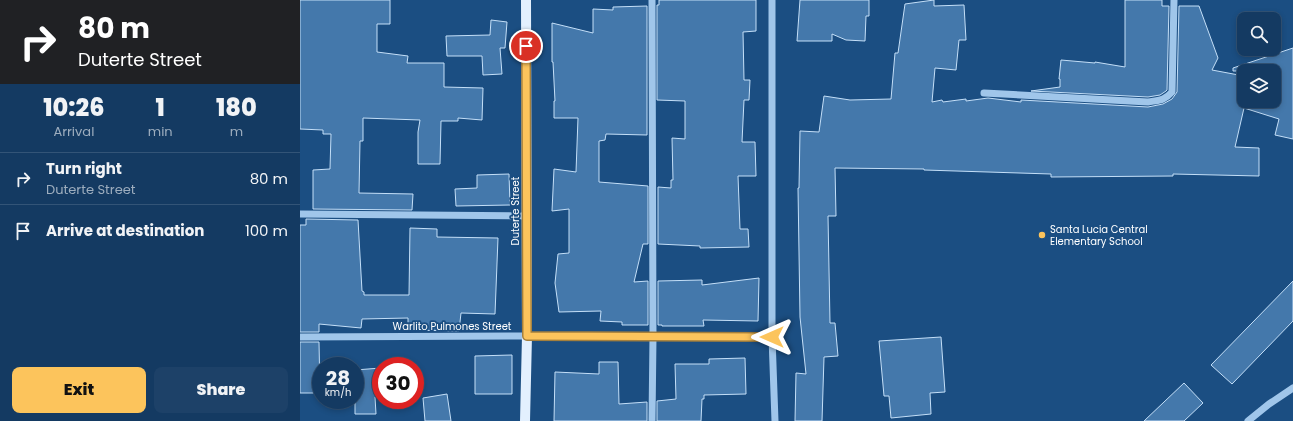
<!DOCTYPE html>
<html lang="en">
<head>
<meta charset="utf-8">
<style>
	:root { --surface:#143a62; --page:#1d4168; --text:#f1f3f6; --muted:#9dadbe; --line:#335477; --accent:#fcc45c }
	body { margin:0; font-family:Poppins,sans-serif; background:var(--page); color:var(--text); height:100vh; display:flex; flex-direction:column; font-size:15px; white-space:nowrap }
	* { box-sizing:border-box; margin:0 }
	p { font-size:13px; color:var(--muted) }
	.icon { flex:none; width:22px; height:22px; fill:none; stroke:currentColor; stroke-width:2; stroke-linecap:round; stroke-linejoin:round }
	.map { position:relative; flex:1; overflow:hidden }
	.details { display:flex; flex-direction:column; background:var(--surface); width:300px }
	.details>* { flex:none }
	.top-card { background:#202124; color:#fff; overflow:hidden }
	.fabs { position:absolute; left:937px; top:12px; display:grid; gap:8px }
	.fabs a { display:grid; place-items:center; width:44px; height:44px; border-radius:8px; background:var(--surface); box-shadow:0 2px 6px #0003,0 0 0 1px var(--line); font-size:20px }
	.speed { position:absolute; left:12px; top:357px; display:flex; gap:8px; font-size:20px; font-weight:700; text-align:center }
	.speed>* { display:grid; place-content:center; width:52px; height:52px; border-radius:50%; background:var(--surface); box-shadow:0 2px 6px #0003,0 0 0 1px var(--line); line-height:1 }
	.speed small { font-size:10px; font-weight:400 }
	.speed .limit { border:6px solid #d22; background:#fff; color:#111 }
	.pin { position:absolute; display:grid; place-items:center; width:34px; height:34px; color:#fff; margin:-17px; border:2px solid #fff; border-radius:50%; box-shadow:0 1px 4px #0007 }
	.me { position:absolute; width:44px; margin:-22px; rotate:270deg; stroke-linejoin:round; filter:drop-shadow(0 0 3px #0008) }
	.turn { display:flex; align-items:center; gap:14px; height:84px; padding:0 12px; font-size:18px }
	.turn .icon { width:52px; height:52px; stroke-width:2.5 }
	.turn b { display:block; font-size:28px; line-height:34px }
	.eta { display:flex; justify-content:space-evenly; align-items:center; height:68px; text-align:center }
	.eta b { font-size:24px; font-weight:800; line-height:28px }
	.action { display:flex; gap:8px; margin-top:auto; padding:8px 12px }
	.action a { flex:1; height:46px; border-radius:8px; background:var(--accent); color:#111; font-size:16px; font-weight:800; line-height:46px; text-align:center }
	.action a+a { background:var(--page); color:var(--text) }
	ul { padding:0; list-style:none }
	li { display:flex; align-items:center; gap:12px; height:52px; padding:0 12px; border-top:1px solid var(--line) }
	li div { flex:1 }
	li b { display:block; font-size:15px }
	li em { font-style:normal }
	main { display:flex; flex:1; min-height:0 }
	.map>svg:first-child { display:block }
	.building { fill:#4478ab; stroke:#c4dff8 }
	.lines { fill:none; stroke-linecap:round; stroke-linejoin:round }
	.minor { stroke:#a0c6ea; stroke-width:7 }
	.major { stroke:#e3f0fe; stroke-width:10 }
	.route-casing { stroke:#a47f3c; stroke-width:10 }
	.route { stroke:#fcc45c; stroke-width:7 }
	.poi-dot { fill:#fcc45c; stroke:#1b4e82; stroke-width:1.5 }
	.labels { text-anchor:middle; stroke-width:3.5; stroke-linejoin:round; paint-order:stroke }
	.street-label { font-size:10px; fill:#fff; stroke:#1b4e82 }
	.poi-label { font-size:10px; fill:#fff; stroke:#1b4e82; text-anchor:start }
</style>
</head>
<body>
<main>
<section class="details">
<div class="top-card">
<div class="turn"><svg class="icon" aria-label="right" viewBox="0 0 24 24"><path d="M7 20v-9h11M14 6l5 5-5 5"/></svg><div><b>80 m</b>Duterte Street</div></div>
</div>
<div class="eta">
<div><b>10:26</b><p>Arrival</p></div>
<div><b>1</b><p>min</p></div>
<div><b>180</b><p>m</p></div>
</div>
<ul>
<li><svg class="icon" aria-label="right" viewBox="0 0 24 24"><path d="M7 20v-9h11M14 6l5 5-5 5"/></svg><div><b>Turn right</b><p>Duterte Street</p></div><em>80 m</em></li>
<li><svg class="icon" aria-label="arrive" viewBox="0 0 24 24"><path d="M6 21V4h12l-3 4 3 4H6"/></svg><div><b>Arrive at destination</b></div><em>100 m</em></li>
</ul>
<div class="action"><a>Exit</a><a>Share</a></div>
</section>
<div class="map">
<svg width="993" height="421" viewBox="0 0 993 421">
	<rect width="100%" height="100%" fill="#1b4e82"/>
	<g class="building">
		<polygon points="0,0 90,0 90,24 77,24 77,52 108,56 107,63 144,63 144,87 183,88 182,120 158,118 158,121 141,121 140,164 118,164 118,132 120,120 63,118 63,141 60,141 59,193 113,194 112,210 13,209 13,170 30,169 31,134 23,134 23,130 0,129"/>
		<polygon points="359,0 456,0 456,31 443,32 444,80 450,80 449,100 444,100 442,142 455,142 456,176 438,176 440,229 448,229 449,247 400,248 400,246 358,244 358,187 371,188 371,180 373,180 372,138 385,139 385,101 357,100 357,5 359,5"/>
		<polygon points="500,0 569,0 569,16 566,16 565,41 546,40 532,34 532,41 497,41"/>
		<polygon points="634,0 634,6 664,5 666,40 659,40 656,70 635,68 632,102 642,100 643,102 666,99 666,101 688,98 721,102 721,100 848,107 863,104 872,99 877,92 879,6 899,6 918,58 912,70 944,76 944,101 974,101 974,71 933,71 933,68 993,48 993,139 975,135 979,119 944,108 935,147 959,148 959,176 873,174 873,176 751,177 751,174 624,170 624,169 535,168 536,216 528,216 530,323 535,323 538,356 524,357 522,421 495,421 496,373 506,374 500,317 498,188 499,188 500,131 519,132 524,96 550,100 591,99 595,53 598,53 605,4"/>
		<polygon points="825,0 862,0 862,6 869,6 867,90 866,91 860,95 848,97 731,91 760,87 760,79 759,79 761,60 795,63 795,62 825,67"/>
		<polygon points="347,6 347,135 306,134 305,140 299,141 299,182 348,186 348,244 343,244 334,282 348,281 348,325 322,325 322,322 300,321 301,311 259,312 255,283 258,254 269,253 269,209 252,211 254,169 276,172 278,118 254,118 254,101 255,101 253,62 252,62 252,23 293,33 293,9 313,10 313,7"/>
		<polygon points="191,20 207,22 205,48 200,48 202,74 183,75 182,56 147,56 146,36 190,35"/>
		<polygon points="209,174 210,205 156,206 155,189 177,188 177,175"/>
		<polygon points="6,219 58,220 62,291 64,292 64,295 109,295 110,228 137,229 137,237 198,238 195,314 161,313 159,331 108,330 108,318 62,319 61,328 19,324 19,332 0,332 0,225 6,225"/>
		<polygon points="459,278 458,321 403,320 404,326 362,326 362,325 358,325 358,281 402,280 402,285"/>
		<polygon points="993,281 993,321 932,384 911,365"/>
		<polygon points="641,337 645,392 630,393 631,414 591,418 589,396 584,396 579,341"/>
		<polygon points="0,342 19,342 20,393 0,393"/>
		<polygon points="212,355 212,394 175,394 175,356"/>
		<polygon points="445,358 446,394 404,395 404,399 402,399 401,421 357,421 357,401 376,399 375,364 409,364 409,359"/>
		<polygon points="299,362 318,362 319,404 347,402 347,421 254,421 255,372 299,374"/>
		<polygon points="81,368 81,397 75,397 76,414 55,414 55,370"/>
		<polygon points="884,383 903,403 884,421 844,421"/>
		<polygon points="147,394 151,421 125,421 123,398"/>
	</g>
	<g class="lines">
		<g class="minor">
			<polyline points="472,0 472,337 475,421"/>
			<path d="M 684,93 L 848,102 C 859,100 864,101 872,92 L 874,0"/>
			<polyline points="0,214 227,216"/>
			<polyline points="0,337 227,336 472,337"/>
			<polyline points="352,421 353,337 352,0"/>
			<polyline points="948,421 969,404 993,388"/>
		</g>
		<polyline class="major" points="225,421 227,336 226,0"/>
	</g>
	<g class="lines">
		<g class="route-casing">
			<polyline id="route" points="226,46 227,336 472,337"/>
		</g>
		<use href="#route" class="route"/>
	</g>
	<circle class="poi-dot" cx="742" cy="235" r="4"/>
	<g class="labels">
		<g class="street-label">
			<text transform="translate(215 211) rotate(-90)" y="4">Duterte Street</text>
			<text x="152" y="330">Warlito Pulmones Street</text>
		</g>
		<g class="poi-label">
			<text x="750" y="233">Santa Lucia Central<tspan x="750" dy="12">Elementary School</tspan></text>
		</g>
	</g>
</svg>
<div class="fabs">
<a><svg class="icon" aria-label="search" viewBox="0 0 24 24"><circle cx="10" cy="10" r="6"/><path d="M15 15l6 6"/></svg></a>
<a><svg class="icon" aria-label="layers" viewBox="0 0 24 24"><path d="M12 4l9 5-9 5-9-5zM3 14l9 5 9-5"/></svg></a>
</div>
<div class="speed"><div>28<small>km/h</small></div><div class="limit">30</div></div>
<div class="pin" style="left:226px;top:46px;background:#d93025"><svg class="icon" aria-label="arrive" viewBox="0 0 24 24"><path d="M6 21V4h12l-3 4 3 4H6"/></svg></div>
<svg class="me" style="left:472px;top:337px" viewBox="-20 -20 40 40"><path d="M0-17L14 15 0 8-14 15z" fill="#fcc45c" stroke="#fff" stroke-width="4"/></svg>
</div>
</main>
</body>
</html>
